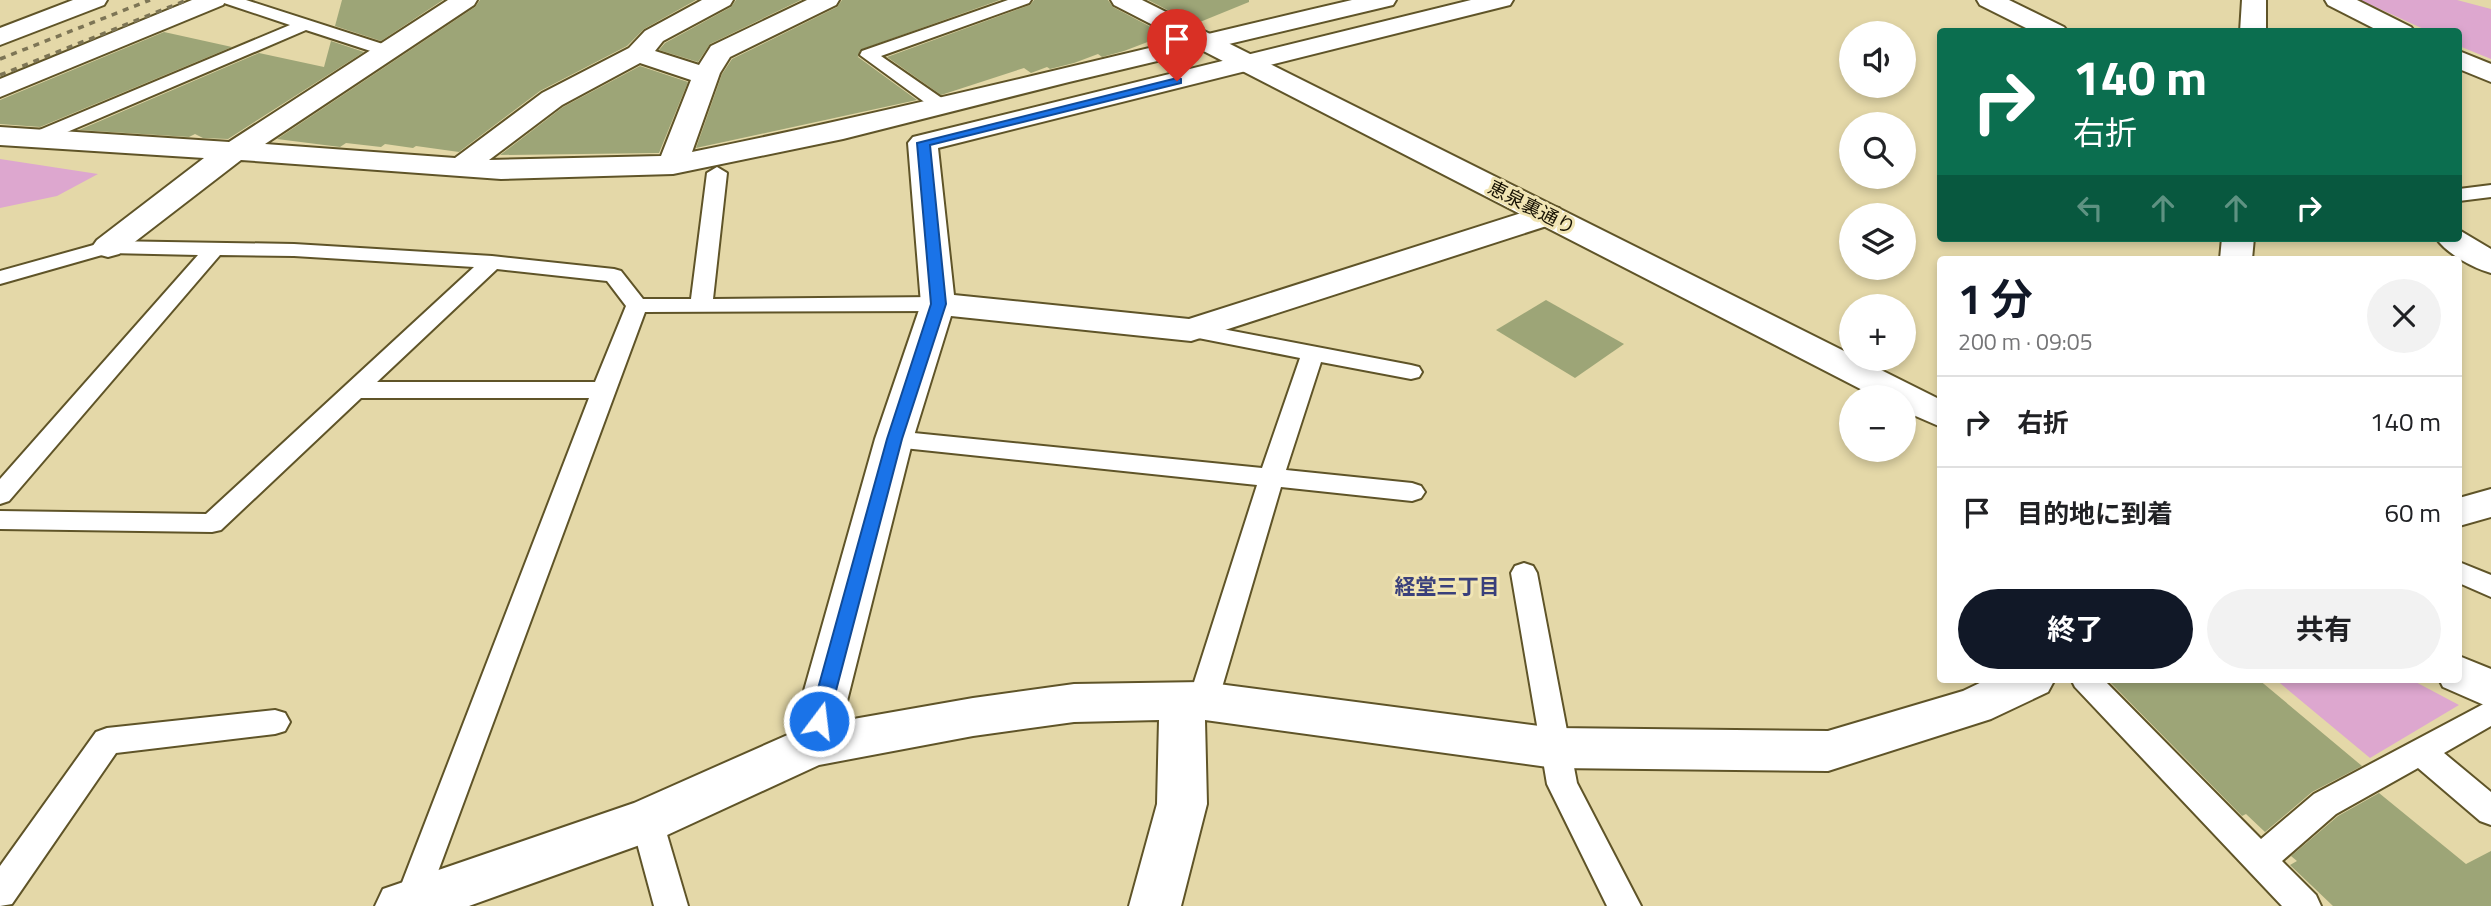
<!DOCTYPE html>
<html lang="ja">
<head>
<meta charset="utf-8">
<style>
	:root { --surface:#fff; --page:#f2f2f2; --text:#202124; --muted:#757577; --line:#e0e0e0; --accent:#111827 }
	body { margin:0; font-family:"Titillium Web","Noto Sans JP",sans-serif; background:var(--page); color:var(--text); height:100vh; display:flex; flex-direction:column; font-size:26px; white-space:nowrap }
	* { box-sizing:border-box; margin:0 }
	p { font-size:23px; color:var(--muted) }
	.icon { flex:none; width:38px; height:38px; fill:none; stroke:currentColor; stroke-width:2; stroke-linecap:round; stroke-linejoin:round }
	.map { position:relative; flex:1; overflow:hidden }
	.panel { position:absolute; left:1937px; top:256px; width:525px; height:427px; display:flex; flex-direction:column; background:var(--surface); border-radius:7px; box-shadow:0 4px 10px #0003 }
	.panel>* { flex:none }
	.hud { position:absolute; left:1937px; top:28px; width:525px; height:214px; border-radius:7px; box-shadow:0 4px 10px #0003; background:#0b6e4f; color:#fff; overflow:hidden }
	.controls { position:absolute; left:1839px; top:21px; display:grid; gap:14px }
	.controls a { display:grid; place-items:center; width:77px; height:77px; border-radius:50%; background:var(--surface); box-shadow:0 4px 10px #0003; font-size:35px }
	.pin { position:absolute; display:grid; place-items:center; width:60px; height:60px; color:#fff; margin:-72px -30px; border-radius:50% 50% 50% 0; rotate:-45deg; box-shadow:0 0 7px #0007 }
	.pin .icon { rotate:45deg }
	.me { position:absolute; width:77px; margin:-38px; rotate:15deg; stroke-linejoin:round; filter:drop-shadow(0 0 5px #0008) }
	.turn { display:flex; align-items:center; gap:24px; height:147px; padding:0 21px; font-size:32px }
	.turn .icon { width:91px; height:91px; stroke-width:2.5 }
	.turn b { display:block; font-size:49px; line-height:60px }
	.lanes { display:flex; align-items:center; height:66px; padding:0 21px; background:#0003; justify-content:center; gap:35px; direction:ltr }
	.lanes .off { opacity:.35 }
	.round { display:grid; place-items:center; flex:none; width:74px; height:74px; border-radius:37px; background:var(--page) }
	.headline { display:flex; align-items:center; justify-content:space-between; height:119px; padding:0 21px }
	h1 { font-size:42px; font-weight:700; line-height:52px; color:var(--accent) }
	.button { display:flex; gap:14px; margin-top:auto; padding:14px 21px }
	.button a { flex:1; height:80px; border-radius:42px; background:var(--accent); color:#fff; font-size:28px; font-weight:700; line-height:80px; text-align:center }
	.button a+a { background:var(--page); color:var(--text) }
	ul { padding:0; list-style:none }
	li { display:flex; align-items:center; gap:21px; height:91px; padding:0 21px; border-top:2px solid var(--line) }
	li div { flex:1 }
	li b { display:block; font-size:26px }
	li em { font-style:normal }
	.map>svg:first-child { display:block }
	.green { fill:#dda7cf }
	.building { fill:#9da577 }
	.lines { fill:none; stroke-linecap:round; stroke-linejoin:round }
	.service-casing { stroke:#5f5428; stroke-width:4 }
	.minor-casing { stroke:#5f5428; stroke-width:4 }
	.tertiary-casing { stroke:#5f5428; stroke-width:4 }
	.service { fill:#fff; fill-rule:evenodd }
	.minor { fill:#fff; fill-rule:evenodd }
	.tertiary { fill:#fff; fill-rule:evenodd }
	.rail { stroke:#7d7555; stroke-width:3.5; stroke-dasharray:6 6; stroke-linecap:butt }
	.route { fill:#1a73e8; stroke:#114b97; stroke-width:2 }
	.labels { text-anchor:middle; stroke-width:6; stroke-linejoin:round; paint-order:stroke }
	.street-label { font-size:19px; fill:#161102; stroke:#f1e5b4 }
	.neighbourhood-label { font-size:21px; font-weight:bold; fill:#393f7b; stroke:#f1e5b4 }
</style>
</head>
<body>
<div class="map">
<svg width="2491" height="906" viewBox="0 0 2491 906">
	<rect width="100%" height="100%" fill="#e4d8a8"/>
	<g class="green">
		<polygon points="2360,0 2457,0 2491,9 2491,59 2459,46 2459,32 2428,31"/>
		<polygon points="0,159 98,174 57,196 0,208"/>
		<polygon points="2275,679 2410,679 2459,705 2370,758"/>
	</g>
	<g class="building">
		<polygon points="342,0 443,0 381,41 335,26"/>
		<polygon points="480,0 696,0 644,29 627,46 540,91 459,152 416,146 413,148 385,144 381,147 346,143 340,147 277,139 475,7"/>
		<polygon points="736,0 801,0 710,44 698,62 659,50 665,43 731,7"/>
		<polygon points="842,0 1000,0 860,50 858,57 917,100 696,148 722,74 732,59 837,7"/>
		<polygon points="1034,0 1108,0 1113,7 1166,35 1124,51 1102,57 1098,54 1074,63 1050,69 1047,67 1031,73 1024,68 941,95 887,57 1030,5"/>
		<polygon points="1148,0 1249,0 1249,2 1195,24"/>
		<polygon points="164,32 232,47 40,127 0,124 0,100"/>
		<polygon points="331,41 364,52 228,139 203,138 195,134 189,137 79,130 259,53 324,67"/>
		<polygon points="640,66 688,82 659,153 500,155 563,107"/>
		<polygon points="1546,300 1624,344 1575,378 1496,330"/>
		<polygon points="2107,679 2258,679 2362,766 2312,792 2265,832 2246,814 2242,816"/>
		<polygon points="2379,793 2466,864 2491,851 2491,906 2333,906 2290,865 2297,861 2291,856 2338,816"/>
	</g>
	<g class="lines">
		<g class="service-casing">
			<g id="service">
				<polygon points="222,0 246,0 392,47 394,51 386,56 306,30 39,144 25,144 23,140 25,136 290,25 224,3"/>
				<polygon points="1008,0 1031,0 1029,3 881,56 946,101 949,105 946,109 934,109 860,55 862,51"/>
				<path d="M 717,167 L 727,173 L 713,299 L 938,297 L 946,299 L 949,304 L 946,309 L 938,311 L 645,312 L 426,904 L 393,906 L 589,398 L 361,398 L 221,530 L 212,532 L 0,529 L 0,511 L 206,514 L 474,267 L 294,256 L 220,255 L 9,501 L 0,504 L 0,479 L 198,255 L 109,253 L 0,284 L 0,271 L 108,241 L 294,244 L 492,256 L 614,269 L 621,271 L 643,299 L 691,299 L 707,173 ZM 497,269 L 607,281 L 626,306 L 595,382 L 377,382 Z"/>
				<polygon points="2491,185 2491,197 2459,201 2459,189"/>
				<polygon points="1191,323 1411,365 1419,367 1422,372 1419,377 1411,379 1321,362 1286,470 1412,483 1421,486 1425,492 1421,498 1412,501 1281,487 1218,701 1213,709 1203,713 1193,709 1188,701 1257,485 894,447 885,445 882,439 885,433 894,431 1262,468 1300,358 1183,335 1180,330 1183,325"/>
				<polygon points="2459,562 2491,575 2491,597 2459,583"/>
				<polygon points="1524,563 1533,566 1537,573 1577,783 1641,906 1607,906 1547,784 1511,573 1515,566"/>
				<polygon points="2071,679 2103,679 2261,839 2314,794 2491,700 2491,726 2444,753 2491,792 2491,825 2480,821 2418,768 2336,814 2282,861 2316,895 2321,906 2282,906 2075,687"/>
				<polygon points="275,710 285,713 290,722 285,731 275,734 116,753 12,904 0,906 0,866 96,732 107,728"/>
				<polygon points="647,807 658,811 663,821 688,906 654,906 631,821 636,811"/>
			</g>
		</g>
		<g class="minor-casing">
			<g id="minor">
				<polygon points="73,0 107,0 104,5 0,45 0,28"/>
				<polygon points="192,0 226,0 223,5 0,97 0,79"/>
				<path d="M 448,0 L 477,0 L 474,5 L 265,144 L 455,158 L 542,93 L 629,48 L 645,31 L 702,0 L 733,0 L 730,5 L 663,41 L 655,51 L 699,65 L 711,46 L 807,0 L 839,0 L 836,5 L 730,57 L 720,73 L 692,152 C 913,107 1132,51 1352,0 L 1396,0 L 1393,5 L 1069,82 L 843,139 L 673,174 L 501,179 L 241,160 L 119,254 L 108,257 L 97,254 L 92,247 L 97,240 L 204,158 L 0,145 L 0,127 L 229,142 ZM 640,63 L 691,80 L 661,156 L 489,160 L 562,105 Z"/>
				<polygon points="1471,0 1513,0 1510,5 938,148 954,295 1189,319 1537,208 1548,206 1559,208 1564,215 1559,222 1191,341 951,316 913,439 842,721 973,698 1074,684 1203,682 1555,728 1828,731 1963,691 1988,679 2055,679 2048,692 1991,719 1828,771 1555,768 1205,720 1207,804 1181,906 1129,906 1157,804 1159,720 1074,722 973,736 819,765 665,836 469,906 375,906 383,889 634,803 792,733 875,439 921,304 908,143 913,137"/>
				<polygon points="1977,0 2009,0 2064,27 2068,32 2034,32 1980,5"/>
				<polygon points="2242,0 2266,0 2266,32 2240,32"/>
				<polygon points="2325,0 2357,0 2411,27 2415,32 2381,32 2328,5"/>
				<polygon points="2459,51 2491,64 2491,82 2459,69"/>
				<path d="M 2459,230 L 2491,249 L 2491,273 C 2473,268 2447,254 2436,238 L 2459,238 Z"/>
				<polygon points="2222,238 2254,238 2252,259 2220,259"/>
				<polygon points="2491,489 2491,517 2459,526 2459,498"/>
			</g>
		</g>
		<g class="tertiary-casing">
			<g id="tertiary">
				<polygon points="1111,0 1142,0 1852,355 1852,359 1859,359 1941,400 1941,427 1904,411 1904,397 1876,397 1114,5"/>
				<polygon points="2459,656 2491,669 2491,708 2443,687 2439,679 2459,679"/>
			</g>
		</g>
		<use href="#service" class="service"/>
		<use href="#minor" class="minor"/>
		<use href="#tertiary" class="tertiary"/>
		<g class="rail">
			<polyline points="0,59 150,0"/>
			<polyline points="0,75 187,0"/>
		</g>
	</g>
	<polygon class="route" points="1177,78 1181,79 1181,83 930,145 946,304 902,439 828,721 825,726 819,729 812,726 809,721 887,439 931,304 917,143"/>
	<g class="labels">
		<g class="street-label">
			<text transform="translate(1532 207) rotate(27)" y="7">恵泉裏通り</text>
		</g>
		<g class="neighbourhood-label">
			<text x="1447" y="594">経堂三丁目</text>
		</g>
	</g>
</svg>
<div class="controls">
<a><svg class="icon" aria-label="sound" viewBox="0 0 24 24"><path d="M4 9h4l5-4v14l-5-4H4zM17 9q2 3 0 6"/></svg></a>
<a><svg class="icon" aria-label="search" viewBox="0 0 24 24"><circle cx="10" cy="10" r="6"/><path d="M15 15l6 6"/></svg></a>
<a><svg class="icon" aria-label="layers" viewBox="0 0 24 24"><path d="M12 4l9 5-9 5-9-5zM3 14l9 5 9-5"/></svg></a>
<a>+</a>
<a>−</a>
</div>
<div class="pin" style="left:1177px;top:81px;background:#d93025"><svg class="icon" aria-label="arrive" viewBox="0 0 24 24"><path d="M6 21V4h12l-3 4 3 4H6"/></svg></div>
<svg class="me" style="left:819px;top:721px" viewBox="-20 -20 40 40"><circle r="17" fill="#1a73e8" stroke="#fff" stroke-width="3"/><path d="M0-11L8 9 0 5-8 9z" fill="#fff"/></svg>
<div class="hud">
<div class="turn"><svg class="icon" aria-label="right" viewBox="0 0 24 24"><path d="M7 20v-9h11M14 6l5 5-5 5"/></svg><div><b>140 m</b>右折</div></div>
<div class="lanes"><svg class="icon off" aria-label="left" viewBox="0 0 24 24"><path d="M17 20v-9H6M10 6l-5 5 5 5"/></svg><svg class="icon off" aria-label="ahead" viewBox="0 0 24 24"><path d="M12 20V5M6 11l6-6 6 6"/></svg><svg class="icon off" aria-label="ahead" viewBox="0 0 24 24"><path d="M12 20V5M6 11l6-6 6 6"/></svg><svg class="icon" aria-label="right" viewBox="0 0 24 24"><path d="M7 20v-9h11M14 6l5 5-5 5"/></svg></div>
</div>
<section class="panel">
<div class="headline"><div><h1>1 分</h1><p>200 m · 09:05</p></div><a class="round"><svg class="icon" aria-label="close" viewBox="0 0 24 24"><path d="M6 6l12 12M18 6L6 18"/></svg></a></div>
<ul>
<li><svg class="icon" aria-label="right" viewBox="0 0 24 24"><path d="M7 20v-9h11M14 6l5 5-5 5"/></svg><div><b>右折</b></div><em>140 m</em></li>
<li><svg class="icon" aria-label="arrive" viewBox="0 0 24 24"><path d="M6 21V4h12l-3 4 3 4H6"/></svg><div><b>目的地に到着</b></div><em>60 m</em></li>
</ul>
<div class="button"><a>終了</a><a>共有</a></div>
</section>
</div>
</body>
</html>
